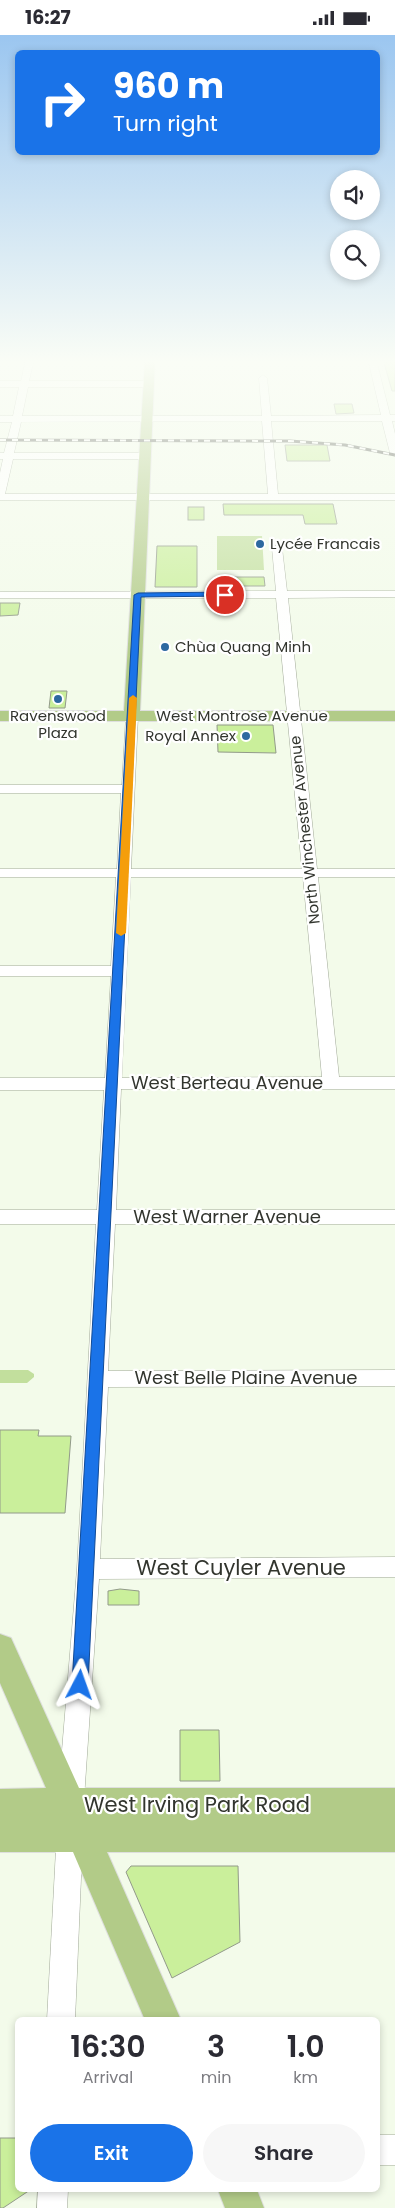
<!DOCTYPE html>
<html lang="en">
<head>
<meta charset="utf-8">
<style>
	:root { --surface:#fff; --page:#f7f7f7; --text:#2b2b33; --muted:#7c7c81; --accent:#1a73e8 }
	body { margin:0; font-family:Poppins,sans-serif; background:var(--page); color:var(--text); height:100vh; display:flex; flex-direction:column; font-size:19px; white-space:nowrap }
	* { box-sizing:border-box; margin:0 }
	p { font-size:16px; color:var(--muted) }
	.icon { flex:none; width:28px; height:28px; fill:none; stroke:currentColor; stroke-width:2; stroke-linecap:round; stroke-linejoin:round }
	.map { position:relative; flex:1; overflow:hidden }
	.sheet { position:absolute; left:15px; top:1982px; width:365px; height:175px; display:flex; flex-direction:column; background:var(--surface); border-radius:8px; box-shadow:0 2px 8px #0003 }
	.sheet>* { flex:none }
	.guide { position:absolute; left:15px; top:15px; width:365px; height:105px; border-radius:8px; box-shadow:0 2px 8px #0003; background:#1a73e8; color:#fff; overflow:hidden }
	.buttons { position:absolute; left:330px; top:135px; display:grid; gap:10px }
	.buttons a { display:grid; place-items:center; width:50px; height:50px; border-radius:50%; background:var(--surface); box-shadow:0 2px 8px #0003; font-size:25px }
	.pin { position:absolute; display:grid; place-items:center; width:42px; height:42px; color:#fff; margin:-21px; border:2px solid #fff; border-radius:50%; box-shadow:0 1px 5px #0007 }
	.me { position:absolute; width:55px; margin:-28px; rotate:4deg; stroke-linejoin:round; filter:drop-shadow(0 0 4px #0008) }
	.turn { display:flex; align-items:center; gap:18px; height:105px; padding:0 15px; font-size:22px }
	.turn .icon { width:65px; height:65px; stroke-width:2.5 }
	.turn b { display:block; font-size:35px; line-height:42px }
	.eta { display:flex; justify-content:space-evenly; align-items:center; height:85px; text-align:center }
	.eta b { font-size:30px; font-weight:600; line-height:35px }
	.action { display:flex; gap:10px; margin-top:auto; padding:10px 15px }
	.action a { flex:1; height:58px; border-radius:30px; background:var(--accent); color:#fff; font-size:20px; font-weight:600; line-height:58px; text-align:center }
	.action a+a { background:var(--page); color:var(--text) }
	.status { display:flex; justify-content:space-between; align-items:center; height:35px; padding:0 25px; background:var(--surface); direction:ltr }
	.status svg { height:14px; fill:currentColor }
	.map>svg:first-child { display:block }
	.green { fill:#c2df9d }
	.building { fill:#caef9b; stroke:#929a8a }
	.lines { fill:none; stroke-linecap:round; stroke-linejoin:round }
	.minor-casing { stroke:#a1a998; stroke-width:1 }
	.major-casing { stroke:#dedfde; stroke-width:2 }
	.minor { fill:#fff; fill-rule:evenodd }
	.major { fill:#b2cb88; fill-rule:evenodd }
	.rail-casing { stroke:#4f534a; stroke-width:3 }
	.rail { stroke:#fff; stroke-width:2; stroke-dasharray:6; stroke-linecap:butt }
	.route { fill:#1a73e8; stroke:#114b97 }
	.slow { fill:#f59e0b }
	.poi-dot { fill:#2d68a0; stroke:#fff; stroke-width:2 }
	.labels { text-anchor:middle; stroke-width:4.5; stroke-linejoin:round; paint-order:stroke }
	.far-poi-label { font-size:15px; fill:#32352e; stroke:#fff; text-anchor:start }
	.far-street-label { font-size:15px; fill:#32352e; stroke:#fff }
	.street-label { font-size:18px; fill:#32352e; stroke:#fff }
	.near-street-label { font-size:21px; fill:#32352e; stroke:#fff }
</style>
</head>
<body>
<div class="status"><b>16:27</b><svg viewBox="0 0 49 12"><path d="M0 12V9h3v3zM5 12V6h3v6zM10 12V3h3v9zM15 12V0h3v12zM26 1h20v11H26zM47 4h2v5h-2z"/></svg></div>
<div class="map">
<svg width="395" height="2173" viewBox="0 0 395 2173">
	<rect width="100%" height="100%" fill="#f3fbea"/>
	<g class="green">
		<polygon points="217,501 262,501 264,535 217,535"/>
		<polygon points="0,1335 28,1335 34,1339 34,1342 27,1348 0,1348"/>
	</g>
	<g class="building">
		<polygon points="383,324 395,324 395,356 392,356"/>
		<polygon points="334,369 352,369 354,378 336,379"/>
		<polygon points="285,410 327,410 330,426 287,426"/>
		<polygon points="223,469 333,469 337,489 305,489 303,480 224,480"/>
		<rect x="188" y="472" width="16" height="13"/>
		<polygon points="157,511 197,511 197,552 155,552"/>
		<polygon points="220,542 264,542 265,551 221,551"/>
		<polygon points="0,568 20,568 18,580 0,581"/>
		<polygon points="51,656 67,656 65,673 49,673"/>
		<polygon points="217,690 273,690 276,718 218,717"/>
		<polygon points="0,1395 39,1395 38,1401 71,1401 65,1478 0,1478"/>
		<polygon points="120,1554 139,1556 139,1570 108,1570 108,1556"/>
		<polygon points="180,1695 219,1695 220,1746 180,1746"/>
		<polygon points="131,1831 238,1831 240,1907 172,1943 126,1837"/>
		<polygon points="0,2103 18,2103 18,2155 30,2155 3,2173 0,2173"/>
	</g>
	<g class="lines">
		<g class="minor-casing">
			<g id="minor">
				<path d="M 26,324 L 34,324 L 29,346 L 148,346 L 152,349 L 148,352 L 28,352 L 22,381 L 262,381 L 259,343 L 263,340 L 267,343 L 271,381 L 381,380 L 368,324 L 376,324 L 390,380 L 395,380 L 395,386 L 392,386 L 395,399 L 395,421 L 390,418 L 382,386 L 271,386 L 278,459 L 395,459 L 395,465 L 0,465 L 0,438 L 3,424 L 0,424 L 0,418 L 4,418 L 12,387 L 0,387 L 0,381 L 13,381 L 19,352 L 0,352 L 0,346 L 21,346 ZM 262,386 L 268,459 L 5,459 L 13,424 L 145,424 L 150,421 L 145,418 L 14,418 L 21,387 Z"/>
				<path d="M 277,510 L 282,513 L 287,556 L 395,556 L 395,562 L 288,563 L 317,834 L 395,834 L 395,842 L 318,842 L 339,1042 L 395,1042 L 395,1054 L 121,1054 L 116,1175 L 395,1175 L 395,1189 L 115,1189 L 108,1336 L 395,1335 L 395,1351 L 108,1352 L 100,1524 L 395,1522 L 395,1542 L 99,1544 L 84,1764 L 80,1773 L 71,1777 L 62,1773 L 58,1764 L 77,1534 L 96,1189 L 0,1189 L 0,1175 L 97,1175 L 104,1055 L 0,1055 L 0,1043 L 105,1043 L 111,941 L 0,941 L 0,931 L 111,931 L 116,842 L 0,842 L 0,834 L 117,834 L 121,758 L 0,758 L 0,750 L 122,750 L 126,681 L 132,677 L 137,678 L 138,681 L 131,834 L 302,834 L 276,563 L 0,563 L 0,557 L 276,556 L 272,513 ZM 131,842 L 303,842 L 322,1042 L 122,1043 Z"/>
				<polygon points="70,1782 79,1786 83,1795 75,1985 47,1985 57,1795 61,1786"/>
				<rect x="378" y="2100" width="17" height="30"/>
				<polygon points="38,2155 68,2155 67,2173 37,2173"/>
			</g>
		</g>
		<g class="major-casing">
			<g id="major">
				<polygon points="145,324 155,324 140,676 395,676 395,686 0,686 0,676 124,676"/>
				<polygon points="0,1599 11,1603 79,1753 395,1753 395,1817 107,1817 181,1985 145,1985 73,1817 0,1817 0,1754 46,1753 0,1648"/>
				<polygon points="218,2155 257,2155 264,2173 225,2173"/>
			</g>
		</g>
		<use href="#minor" class="minor"/>
		<use href="#major" class="major"/>
		<g class="rail-casing">
			<polyline id="rail" points="0,405 290,406 345,410 395,420"/>
		</g>
		<use href="#rail" class="rail"/>
	</g>
	<linearGradient id="sky" x2="0" y2="1"><stop stop-color="#9bc6f0"/><stop offset="0.52" stop-color="#fafdf6"/><stop offset="1" stop-color="#fafdf6" stop-opacity="0"/></linearGradient>
	<rect width="395" height="628" fill="url(#sky)"/>
	<polygon class="route" points="225,557 228,560 227,561 141,562 88,1650 86,1655 80,1658 75,1655 72,1650 134,560 138,558"/>
	<polygon class="slow" points="133,660 137,663 126,898 121,901 116,898 129,663"/>
	<g class="poi-dot">
		<circle cx="260" cy="509" r="5"/>
		<circle cx="165" cy="612" r="5"/>
		<circle cx="58" cy="664" r="5"/>
		<circle cx="246" cy="701" r="5"/>
	</g>
	<g class="labels">
		<g class="far-poi-label">
			<text x="270" y="514">Lycée Francais</text>
			<text x="175" y="617">Chùa Quang Minh</text>
			<text x="58" y="686" text-anchor="middle">Ravenswood<tspan x="58" dy="17">Plaza</tspan></text>
			<text x="236" y="706" text-anchor="end">Royal Annex</text>
		</g>
		<g class="far-street-label">
			<text x="242" y="686">West Montrose Avenue</text>
			<text transform="translate(305 795) rotate(-96)" y="5">North Winchester Avenue</text>
		</g>
		<g class="street-label">
			<text x="227" y="1054">West Berteau Avenue</text>
			<text x="227" y="1188">West Warner Avenue</text>
			<text x="246" y="1349">West Belle Plaine Avenue</text>
		</g>
		<g class="near-street-label">
			<text x="241" y="1540">West Cuyler Avenue</text>
			<text x="197" y="1777">West Irving Park Road</text>
		</g>
	</g>
</svg>
<div class="buttons">
<a><svg class="icon" aria-label="sound" viewBox="0 0 24 24"><path d="M4 9h4l5-4v14l-5-4H4zM17 9q2 3 0 6"/></svg></a>
<a><svg class="icon" aria-label="search" viewBox="0 0 24 24"><circle cx="10" cy="10" r="6"/><path d="M15 15l6 6"/></svg></a>
</div>
<div class="pin" style="left:225px;top:560px;background:#d93025"><svg class="icon" aria-label="arrive" viewBox="0 0 24 24"><path d="M6 21V4h12l-3 4 3 4H6"/></svg></div>
<svg class="me" style="left:80px;top:1650px" viewBox="-20 -20 40 40"><path d="M0-17L14 15 0 8-14 15z" fill="#1a73e8" stroke="#fff" stroke-width="4"/></svg>
<div class="guide">
<div class="turn"><svg class="icon" aria-label="right" viewBox="0 0 24 24"><path d="M7 20v-9h11M14 6l5 5-5 5"/></svg><div><b>960 m</b>Turn right</div></div>
</div>
<section class="sheet">
<div class="eta">
<div><b>16:30</b><p>Arrival</p></div>
<div><b>3</b><p>min</p></div>
<div><b>1.0</b><p>km</p></div>
</div>
<div class="action"><a>Exit</a><a>Share</a></div>
</section>
</div>
</body>
</html>
